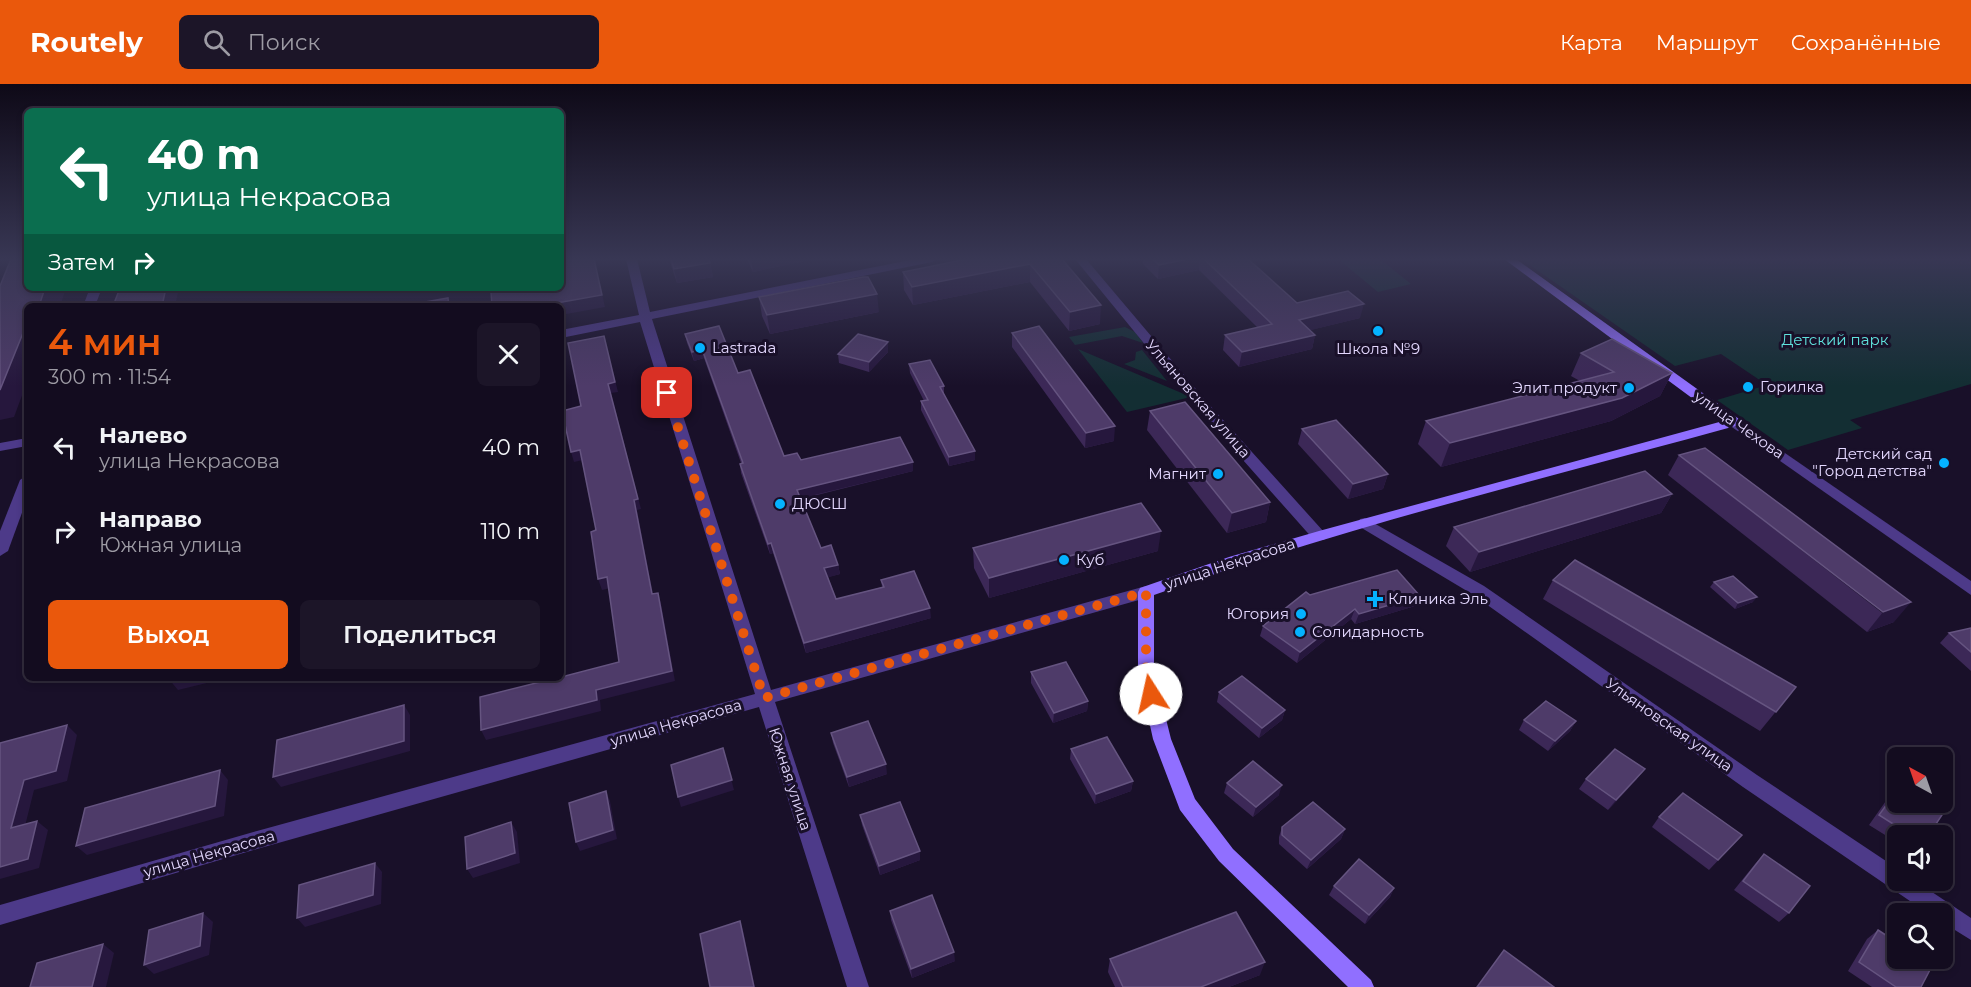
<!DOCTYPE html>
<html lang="ru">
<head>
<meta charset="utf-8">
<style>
	:root { --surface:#130c1f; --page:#1c1528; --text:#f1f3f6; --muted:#9d9ba4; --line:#322c3d; --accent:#ea580c }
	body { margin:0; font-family:Montserrat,sans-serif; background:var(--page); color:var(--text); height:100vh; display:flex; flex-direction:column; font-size:22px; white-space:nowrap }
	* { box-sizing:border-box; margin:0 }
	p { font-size:20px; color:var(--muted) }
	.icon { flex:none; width:33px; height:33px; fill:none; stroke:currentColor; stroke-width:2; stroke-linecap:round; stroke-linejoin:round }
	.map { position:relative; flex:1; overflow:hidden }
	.side { position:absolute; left:24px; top:219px; width:540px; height:378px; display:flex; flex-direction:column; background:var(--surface); border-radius:9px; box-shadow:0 3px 9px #0003,0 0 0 2px var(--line) }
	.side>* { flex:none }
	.guide { position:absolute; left:24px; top:24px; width:540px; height:183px; border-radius:9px; box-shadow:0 3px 9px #0003,0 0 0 2px var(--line); background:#0b6e4f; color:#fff; overflow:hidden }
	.needle { width:39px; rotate:320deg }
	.tools { position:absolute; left:1887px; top:663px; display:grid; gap:12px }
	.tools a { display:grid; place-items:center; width:66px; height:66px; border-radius:9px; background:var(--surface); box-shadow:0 3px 9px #0003,0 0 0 2px var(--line); font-size:30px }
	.pin { position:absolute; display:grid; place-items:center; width:51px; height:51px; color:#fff; margin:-26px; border-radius:12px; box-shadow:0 3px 9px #0006 }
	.me { position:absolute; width:66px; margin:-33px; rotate:350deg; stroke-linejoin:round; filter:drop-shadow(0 0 4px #0008) }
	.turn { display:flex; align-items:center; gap:21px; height:126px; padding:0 24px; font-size:27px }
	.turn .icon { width:78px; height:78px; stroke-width:2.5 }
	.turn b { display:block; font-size:42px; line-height:51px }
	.then { display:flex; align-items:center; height:57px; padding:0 24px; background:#0003; gap:12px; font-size:22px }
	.round { display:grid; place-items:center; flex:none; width:63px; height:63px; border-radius:9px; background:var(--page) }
	.summary { display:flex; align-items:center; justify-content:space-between; height:102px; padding:0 24px }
	h1 { font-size:36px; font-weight:600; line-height:45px; color:var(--accent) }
	.cta { display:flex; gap:12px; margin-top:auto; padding:12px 24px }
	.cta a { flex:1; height:69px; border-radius:9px; background:var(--accent); color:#fff; font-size:24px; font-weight:600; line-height:69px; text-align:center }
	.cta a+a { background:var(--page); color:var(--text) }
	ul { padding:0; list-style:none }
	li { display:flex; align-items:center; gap:18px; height:84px; padding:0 24px }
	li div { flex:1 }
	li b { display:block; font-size:22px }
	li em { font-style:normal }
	header { display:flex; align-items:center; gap:36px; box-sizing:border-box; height:84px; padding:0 30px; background:var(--accent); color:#fff }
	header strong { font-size:28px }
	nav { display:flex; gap:33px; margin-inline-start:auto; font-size:21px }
	.search { width:420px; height:54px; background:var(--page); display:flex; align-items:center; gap:15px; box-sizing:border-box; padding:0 21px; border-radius:9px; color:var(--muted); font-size:22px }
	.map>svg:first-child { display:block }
	.green { fill:#132e33 }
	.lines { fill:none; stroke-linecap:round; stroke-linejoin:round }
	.pedestrian { fill:#4d3a89; fill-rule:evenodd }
	.minor { fill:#4d3a89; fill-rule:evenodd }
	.secondary { fill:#906fff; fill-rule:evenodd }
	.wall { fill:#3c2857 }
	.shaded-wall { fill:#26173d }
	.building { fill:#4e3b69; stroke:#655480; stroke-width:1.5 }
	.route { stroke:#ea580c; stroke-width:10; stroke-dasharray:0 18 }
	.poi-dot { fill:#04b2ff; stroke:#191029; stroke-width:2 }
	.labels { text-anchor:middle; stroke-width:6; stroke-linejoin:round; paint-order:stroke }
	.park-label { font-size:15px; fill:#60e2dd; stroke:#191029 }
	.poi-label { font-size:15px; fill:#e4d8ff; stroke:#191029; text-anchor:start }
	.street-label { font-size:15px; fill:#e4d8ff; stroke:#191029 }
</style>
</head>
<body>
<header>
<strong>Routely</strong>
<div class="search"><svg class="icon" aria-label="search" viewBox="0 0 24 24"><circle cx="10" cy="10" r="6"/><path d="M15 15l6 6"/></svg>Поиск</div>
<nav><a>Карта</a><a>Маршрут</a><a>Сохранённые</a></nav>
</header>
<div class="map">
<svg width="1971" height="903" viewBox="0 0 1971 903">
	<rect width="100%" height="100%" fill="#191029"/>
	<g class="green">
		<polygon points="1338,175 1380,175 1411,200 1378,208"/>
		<polygon points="1521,175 1971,175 1971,300 1850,336 1862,344 1788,366 1717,316 1767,301 1721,270 1675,282"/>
		<polygon points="1125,243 1135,248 1143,259 1122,252 1075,261 1069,253"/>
		<polygon points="1078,265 1191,313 1127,328"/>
		<polygon points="1142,266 1167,297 1124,280 1135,276 1136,268"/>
	</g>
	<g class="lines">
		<polygon class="pedestrian" points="27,391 27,415 8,467 0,472 0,447 20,396"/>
		<g class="minor">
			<polygon points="626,175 637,175 650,228 915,175 937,175 932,178 652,235 771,606 1146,502 1152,504 1154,508 1152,512 1146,514 775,618 869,903 847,903 759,623 257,765 0,841 0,821 257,747 755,610 640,238 561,254 561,246 639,231"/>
			<polygon points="1075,175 1086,175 1206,317 1324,448 1327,452 1324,456 1314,456 1196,323"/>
			<polygon points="90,204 102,204 95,222 83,222"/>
			<polygon points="1734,334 1971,497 1971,511 1729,341 1727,338"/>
			<polygon points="27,354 27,362 0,367 0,359"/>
			<polygon points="1365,434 1484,502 1757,691 1898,785 1898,796 1914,796 1971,834 1971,856 1942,838 1942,830 1929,830 1743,703 1472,510 1360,443 1358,439 1360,435"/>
		</g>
		<path class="secondary" d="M 1504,175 L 1516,175 L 1739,335 L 1741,338 L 1739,341 C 1543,395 1345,443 1154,511 L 1154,587 L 1171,655 L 1195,715 L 1233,765 L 1371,896 L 1374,903 L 1348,903 L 1219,777 L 1180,726 L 1153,655 L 1138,587 L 1138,508 L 1140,504 L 1229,473 L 1319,447 L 1723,337 Z"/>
	</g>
	<g class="wall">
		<polygon points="669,175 709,175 713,193 677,199"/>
		<polygon points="747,175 814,175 753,188"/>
		<polygon points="1062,175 1100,240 1069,247 1030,198 913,221 904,206 903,188"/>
		<polygon points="1143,175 1248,175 1297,219 1360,234 1310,246 1315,251 1312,265 1239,283 1223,266 1225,251 1258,244 1199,186 1158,195 1143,180"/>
		<polygon points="759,213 879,228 770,250 762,232"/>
		<polygon points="1012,249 1114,357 1085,364 1012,263"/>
		<polygon points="685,250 738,289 784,372 801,376 913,387 801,415 821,464 838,481 840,490 828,493 836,515 882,503 881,496 931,534 806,569 773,469 770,470 741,389 740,380 741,379 704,274 694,277 687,259"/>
		<polygon points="888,268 869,288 839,279 838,270"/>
		<polygon points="1581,269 1672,289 1660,312 1611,337 1441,383 1418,360 1426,337 1580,297 1571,292"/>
		<polygon points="909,280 944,302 944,310 975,376 949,382 921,326 921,317 924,317 910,289"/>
		<polygon points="1150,327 1270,418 1266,438 1227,449 1147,346"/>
		<polygon points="1302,345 1388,390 1383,405 1348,415 1298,360"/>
		<polygon points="1679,371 1894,538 1867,548 1668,391"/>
		<polygon points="1672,410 1661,429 1470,488 1446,462 1454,443"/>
		<polygon points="973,464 1158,467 989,514 974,484"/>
		<polygon points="1553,496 1796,603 1760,647 1543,515"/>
		<polygon points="1714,498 1753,518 1735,525 1710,503"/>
		<polygon points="1310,511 1415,522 1355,540 1351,535 1297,579 1260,552 1263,542"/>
		<polygon points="1971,544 1971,587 1940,559 1949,549"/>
		<polygon points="1031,588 1088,617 1087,627 1053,639 1031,599"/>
		<polygon points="1219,608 1285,626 1282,636 1259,654 1217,618"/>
		<polygon points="1524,636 1576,637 1570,647 1548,667 1519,646"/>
		<polygon points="831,649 887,690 849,703 833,659"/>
		<polygon points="1071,665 1133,697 1131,707 1095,720 1070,675"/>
		<polygon points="1586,695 1637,695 1608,726 1579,705"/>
		<polygon points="1227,699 1279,711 1253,733 1224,709"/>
		<polygon points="1898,705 1928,752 1898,752 1898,759 1869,741 1888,714"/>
		<polygon points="860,731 920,776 880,791 862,741"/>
		<polygon points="1659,733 1742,751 1709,786 1652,743"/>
		<polygon points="1282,743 1345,745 1341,755 1307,785 1279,760 1279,753"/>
		<polygon points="1764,770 1789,829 1779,838 1734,806 1755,780"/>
		<polygon points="1334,802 1394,804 1390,813 1365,840 1329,811"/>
		<polygon points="890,827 955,877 912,894 891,836"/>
		<polygon points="1878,846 1921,903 1872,903 1848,887 1867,855"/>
		<polygon points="1110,875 1260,891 1229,903 1115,903 1108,888"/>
	</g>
	<g class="shaded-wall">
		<polygon points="594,175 605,223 561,231 561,222 540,222"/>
		<polygon points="751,175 814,175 753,188"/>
		<polygon points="1188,175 1200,175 1199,186 1158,195 1159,181"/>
		<polygon points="710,179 713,193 677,199 674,185"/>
		<polygon points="1030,180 1030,198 913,221 912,203"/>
		<polygon points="45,204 66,204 60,222 39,222"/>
		<polygon points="166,204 179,204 175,222 162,222"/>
		<polygon points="877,210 879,228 770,250 767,231"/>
		<polygon points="1364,220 1360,234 1295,250 1299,236"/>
		<polygon points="1101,221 1100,240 1069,247 1070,228"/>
		<polygon points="27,239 27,298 14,333 0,336 0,306"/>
		<polygon points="1315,251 1312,265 1239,283 1242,268"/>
		<polygon points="604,252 618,308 611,309 641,425 637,426 655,520 652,510 608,300"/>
		<polygon points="888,258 888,268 869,288 869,278"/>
		<polygon points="702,265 704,274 694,277 692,268"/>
		<polygon points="1672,289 1660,312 1611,337 1441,383 1450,359"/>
		<polygon points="1115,342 1114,357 1085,364 1086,349"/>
		<polygon points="580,366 583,376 574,378 571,368"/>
		<polygon points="975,367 975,376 949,382 949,373"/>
		<polygon points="913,378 913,387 798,415 797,406"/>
		<polygon points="1388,390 1383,405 1348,415 1353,400"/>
		<polygon points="1672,410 1661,429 1470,488 1479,468"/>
		<polygon points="1270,418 1266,438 1227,449 1232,429"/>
		<polygon points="1161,447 1158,467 989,514 989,494"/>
		<polygon points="771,459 773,469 770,470 768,460"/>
		<polygon points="838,481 840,490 826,494 824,484"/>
		<polygon points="607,493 611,504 602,506 598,495"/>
		<polygon points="658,509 661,519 675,597 600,616 601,627 486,656 481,646 596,606 672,587"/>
		<polygon points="1420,512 1415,522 1355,540 1359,530"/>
		<polygon points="1757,513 1753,518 1735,525 1738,519"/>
		<polygon points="1911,518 1894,538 1867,548 1883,528"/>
		<polygon points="930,524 931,534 806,569 804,559"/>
		<polygon points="1355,525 1351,535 1297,579 1300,568"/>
		<polygon points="168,594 227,594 178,606"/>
		<polygon points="1088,617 1087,627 1053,639 1054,629"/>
		<polygon points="404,621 410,631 410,667 281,703 273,693"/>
		<polygon points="1285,626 1282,636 1259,654 1262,644"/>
		<polygon points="1576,637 1570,647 1548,667 1555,657"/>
		<polygon points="67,641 77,651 67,697 34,706 22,754 11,744 24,696"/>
		<polygon points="723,664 734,706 681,723 678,713"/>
		<polygon points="886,680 887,690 849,703 847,693"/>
		<polygon points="1645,685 1637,695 1608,726 1616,716"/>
		<polygon points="220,686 228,696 224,732 87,771 76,762"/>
		<polygon points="1133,697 1131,707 1095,720 1096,710"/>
		<polygon points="1282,701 1279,711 1253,733 1256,723"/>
		<polygon points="606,707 610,717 617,755 580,767 576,758"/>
		<polygon points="37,737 48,746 39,784 0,795 0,783"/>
		<polygon points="511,738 517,748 520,779 473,794 467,785"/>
		<polygon points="1345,745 1341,755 1307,785 1311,776"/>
		<polygon points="920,767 920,776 880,791 879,782"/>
		<polygon points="375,779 382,788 381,820 305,843 297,834"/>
		<polygon points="1394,804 1390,813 1365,840 1369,831"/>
		<polygon points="203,829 213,838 209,871 154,890 144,881"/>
		<polygon points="740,837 743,846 755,903 754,903"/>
		<polygon points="103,860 114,869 106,903 92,903"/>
		<polygon points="954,868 955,877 912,894 911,885"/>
		<polygon points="1265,878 1260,891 1229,903 1201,903"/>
	</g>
	<g class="building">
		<polygon points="11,175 27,175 27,204 45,204 39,222 27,222 27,239 0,306 0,202"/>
		<polygon points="561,175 594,175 602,211 540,222 492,222 491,208 510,204 561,204"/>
		<polygon points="671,175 709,175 710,179 674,185"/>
		<polygon points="967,175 1062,175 1101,221 1070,228 1030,180 912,203 903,188"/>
		<polygon points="1153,175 1188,175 1159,181"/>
		<polygon points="1204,175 1248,175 1297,219 1348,207 1364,220 1299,236 1315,251 1242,268 1225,251 1272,240"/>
		<polygon points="863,193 868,193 877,210 767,231 759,213"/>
		<polygon points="120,204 166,204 162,222 113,222"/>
		<polygon points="448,214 449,222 403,222"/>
		<polygon points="719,242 738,289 750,286 784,372 797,369 801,376 900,353 913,378 797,406 821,464 831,461 838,481 824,484 836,515 884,503 881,496 914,487 930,524 804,559 771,459 768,460 740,380 743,379 702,265 692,268 685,250"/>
		<polygon points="1039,242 1115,342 1086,349 1012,249"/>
		<polygon points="858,250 888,258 869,278 838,270"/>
		<polygon points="604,252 615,298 608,300 638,415 634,416 652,510 658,509 672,587 596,606 597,616 481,646 480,613 556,594 561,594 561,593 619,578 607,493 598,495 591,448 596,446 580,366 571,368 562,327 581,322 568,259"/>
		<polygon points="1612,255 1672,289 1622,314 1450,359 1426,337 1614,288 1581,269"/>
		<polygon points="930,276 944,302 940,303 975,367 949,373 921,317 928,316 909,280"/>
		<polygon points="1185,318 1270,418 1232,429 1150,327"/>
		<polygon points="1336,336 1388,390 1353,400 1302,345"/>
		<polygon points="1705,364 1911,518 1883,528 1679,371"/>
		<polygon points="1645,387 1672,410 1479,468 1454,443"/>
		<polygon points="1141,419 1161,447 989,494 973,464"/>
		<polygon points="1575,476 1796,603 1776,628 1553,496"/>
		<polygon points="1397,486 1420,512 1359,530 1355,525 1300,568 1263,542 1306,508 1310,511"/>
		<polygon points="1733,492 1757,513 1738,519 1714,498"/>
		<polygon points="1971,544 1971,568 1949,549"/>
		<polygon points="1066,578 1088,617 1054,629 1031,588"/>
		<polygon points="1242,592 1285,626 1262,644 1219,608"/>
		<polygon points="1546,617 1576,637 1555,657 1524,636"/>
		<polygon points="404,621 404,657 273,693 277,656"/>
		<polygon points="868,637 886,680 847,693 831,649"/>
		<polygon points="67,641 56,687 24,696 11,744 37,737 28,775 0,783 0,659"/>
		<polygon points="1107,653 1133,697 1096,710 1071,665"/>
		<polygon points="723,664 732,696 678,713 671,681"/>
		<polygon points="1615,665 1645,685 1616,716 1586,695"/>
		<polygon points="1253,677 1282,701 1256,723 1227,699"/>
		<polygon points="220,686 215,722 76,762 85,724"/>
		<polygon points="1898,705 1898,718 1922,718 1942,731 1928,752 1912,752 1879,731"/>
		<polygon points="606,707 613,746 576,758 569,719"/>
		<polygon points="1683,709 1742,751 1718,776 1659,733"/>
		<polygon points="900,718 920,767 879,782 860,731"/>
		<polygon points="1313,718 1345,745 1311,776 1282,751 1282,743"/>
		<polygon points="511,738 515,769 467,785 465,753"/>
		<polygon points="1764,770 1810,802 1789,829 1743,797"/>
		<polygon points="1359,775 1394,804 1369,831 1334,802"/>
		<polygon points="375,779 373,811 297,834 299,801"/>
		<polygon points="932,811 954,868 911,885 890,827"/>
		<polygon points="1236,828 1265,878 1201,903 1123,903 1110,875"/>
		<polygon points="203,829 200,862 144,881 149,846"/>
		<polygon points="740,837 754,903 710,903 700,850"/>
		<polygon points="1878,846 1898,859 1898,874 1921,874 1932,882 1921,903 1896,903 1859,878"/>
		<polygon points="103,860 92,903 30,903 37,879"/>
		<polygon points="1504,866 1554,903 1477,903"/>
	</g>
	<linearGradient id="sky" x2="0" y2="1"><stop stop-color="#0e0917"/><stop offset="0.58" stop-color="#383754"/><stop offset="1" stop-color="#383754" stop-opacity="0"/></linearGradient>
	<rect width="1971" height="302" fill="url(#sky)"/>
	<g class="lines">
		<polyline class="route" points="667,309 764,614 1146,508 1146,587 1151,610"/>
	</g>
	<g class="poi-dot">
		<circle cx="1378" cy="247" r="6"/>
		<circle cx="700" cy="264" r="6"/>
		<circle cx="1748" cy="303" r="6"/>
		<circle cx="1629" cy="304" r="6"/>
		<circle cx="1944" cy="379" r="6"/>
		<circle cx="1218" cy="390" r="6"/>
		<circle cx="780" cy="420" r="6"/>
		<circle cx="1064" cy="476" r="6"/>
		<path d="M1372 506h6v6h6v6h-6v6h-6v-6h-6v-6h6z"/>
		<circle cx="1301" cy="530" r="6"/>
		<circle cx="1300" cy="548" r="6"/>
	</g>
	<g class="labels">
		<g class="park-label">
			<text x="1835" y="261">Детский парк</text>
		</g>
		<g class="poi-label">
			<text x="712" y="269">Lastrada</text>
			<text x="1378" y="270" text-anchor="middle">Школа №9</text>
			<text x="1760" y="308">Горилка</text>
			<text x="1617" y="309" text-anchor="end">Элит продукт</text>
			<text x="1932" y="375" text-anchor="end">Детский сад<tspan x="1932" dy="17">"Город детства"</tspan></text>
			<text x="1206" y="395" text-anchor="end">Магнит</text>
			<text x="792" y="425">ДЮСШ</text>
			<text x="1076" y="481">Куб</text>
			<text x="1388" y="520">Клиника Эль</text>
			<text x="1289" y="535" text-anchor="end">Югория</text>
			<text x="1312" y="553">Солидарность</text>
		</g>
		<g class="street-label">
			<text transform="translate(1198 315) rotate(49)" y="5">Ульяновская улица</text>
			<text transform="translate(1739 341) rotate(35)" y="5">улица Чехова</text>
			<text transform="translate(1230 480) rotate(-18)" y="5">улица Некрасова</text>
			<text transform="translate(676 639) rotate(-16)" y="5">улица Некрасова</text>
			<text transform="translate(1669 641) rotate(35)" y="5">Ульяновская улица</text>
			<text transform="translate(790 695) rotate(72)" y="5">Южная улица</text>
			<text transform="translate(209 770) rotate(-16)" y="5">улица Некрасова</text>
		</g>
	</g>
</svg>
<div class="tools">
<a><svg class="needle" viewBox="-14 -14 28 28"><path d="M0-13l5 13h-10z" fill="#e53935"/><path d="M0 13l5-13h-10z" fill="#9d9ba4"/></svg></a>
<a><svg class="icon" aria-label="sound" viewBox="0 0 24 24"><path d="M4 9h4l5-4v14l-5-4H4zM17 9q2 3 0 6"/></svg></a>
<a><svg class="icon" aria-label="search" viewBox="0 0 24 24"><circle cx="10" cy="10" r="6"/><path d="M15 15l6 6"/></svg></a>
</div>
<div class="pin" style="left:667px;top:309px;background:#d93025"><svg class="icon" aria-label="arrive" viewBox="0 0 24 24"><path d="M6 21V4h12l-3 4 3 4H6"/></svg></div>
<svg class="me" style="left:1151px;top:610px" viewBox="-20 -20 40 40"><circle r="19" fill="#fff"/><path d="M0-13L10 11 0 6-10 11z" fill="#ea580c"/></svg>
<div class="guide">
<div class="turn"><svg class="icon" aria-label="left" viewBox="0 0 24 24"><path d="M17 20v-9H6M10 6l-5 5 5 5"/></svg><div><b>40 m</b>улица Некрасова</div></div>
<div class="then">Затем<svg class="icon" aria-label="right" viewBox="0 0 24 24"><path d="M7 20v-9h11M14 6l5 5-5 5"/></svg></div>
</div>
<section class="side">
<div class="summary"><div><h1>4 мин</h1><p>300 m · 11:54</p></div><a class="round"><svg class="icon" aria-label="close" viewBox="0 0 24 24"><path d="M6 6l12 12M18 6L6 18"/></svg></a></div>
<ul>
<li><svg class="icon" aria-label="left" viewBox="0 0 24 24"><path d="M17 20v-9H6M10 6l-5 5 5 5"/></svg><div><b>Налево</b><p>улица Некрасова</p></div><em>40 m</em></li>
<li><svg class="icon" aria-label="right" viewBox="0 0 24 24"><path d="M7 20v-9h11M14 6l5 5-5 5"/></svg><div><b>Направо</b><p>Южная улица</p></div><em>110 m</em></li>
</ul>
<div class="cta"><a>Выход</a><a>Поделиться</a></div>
</section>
</div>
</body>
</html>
